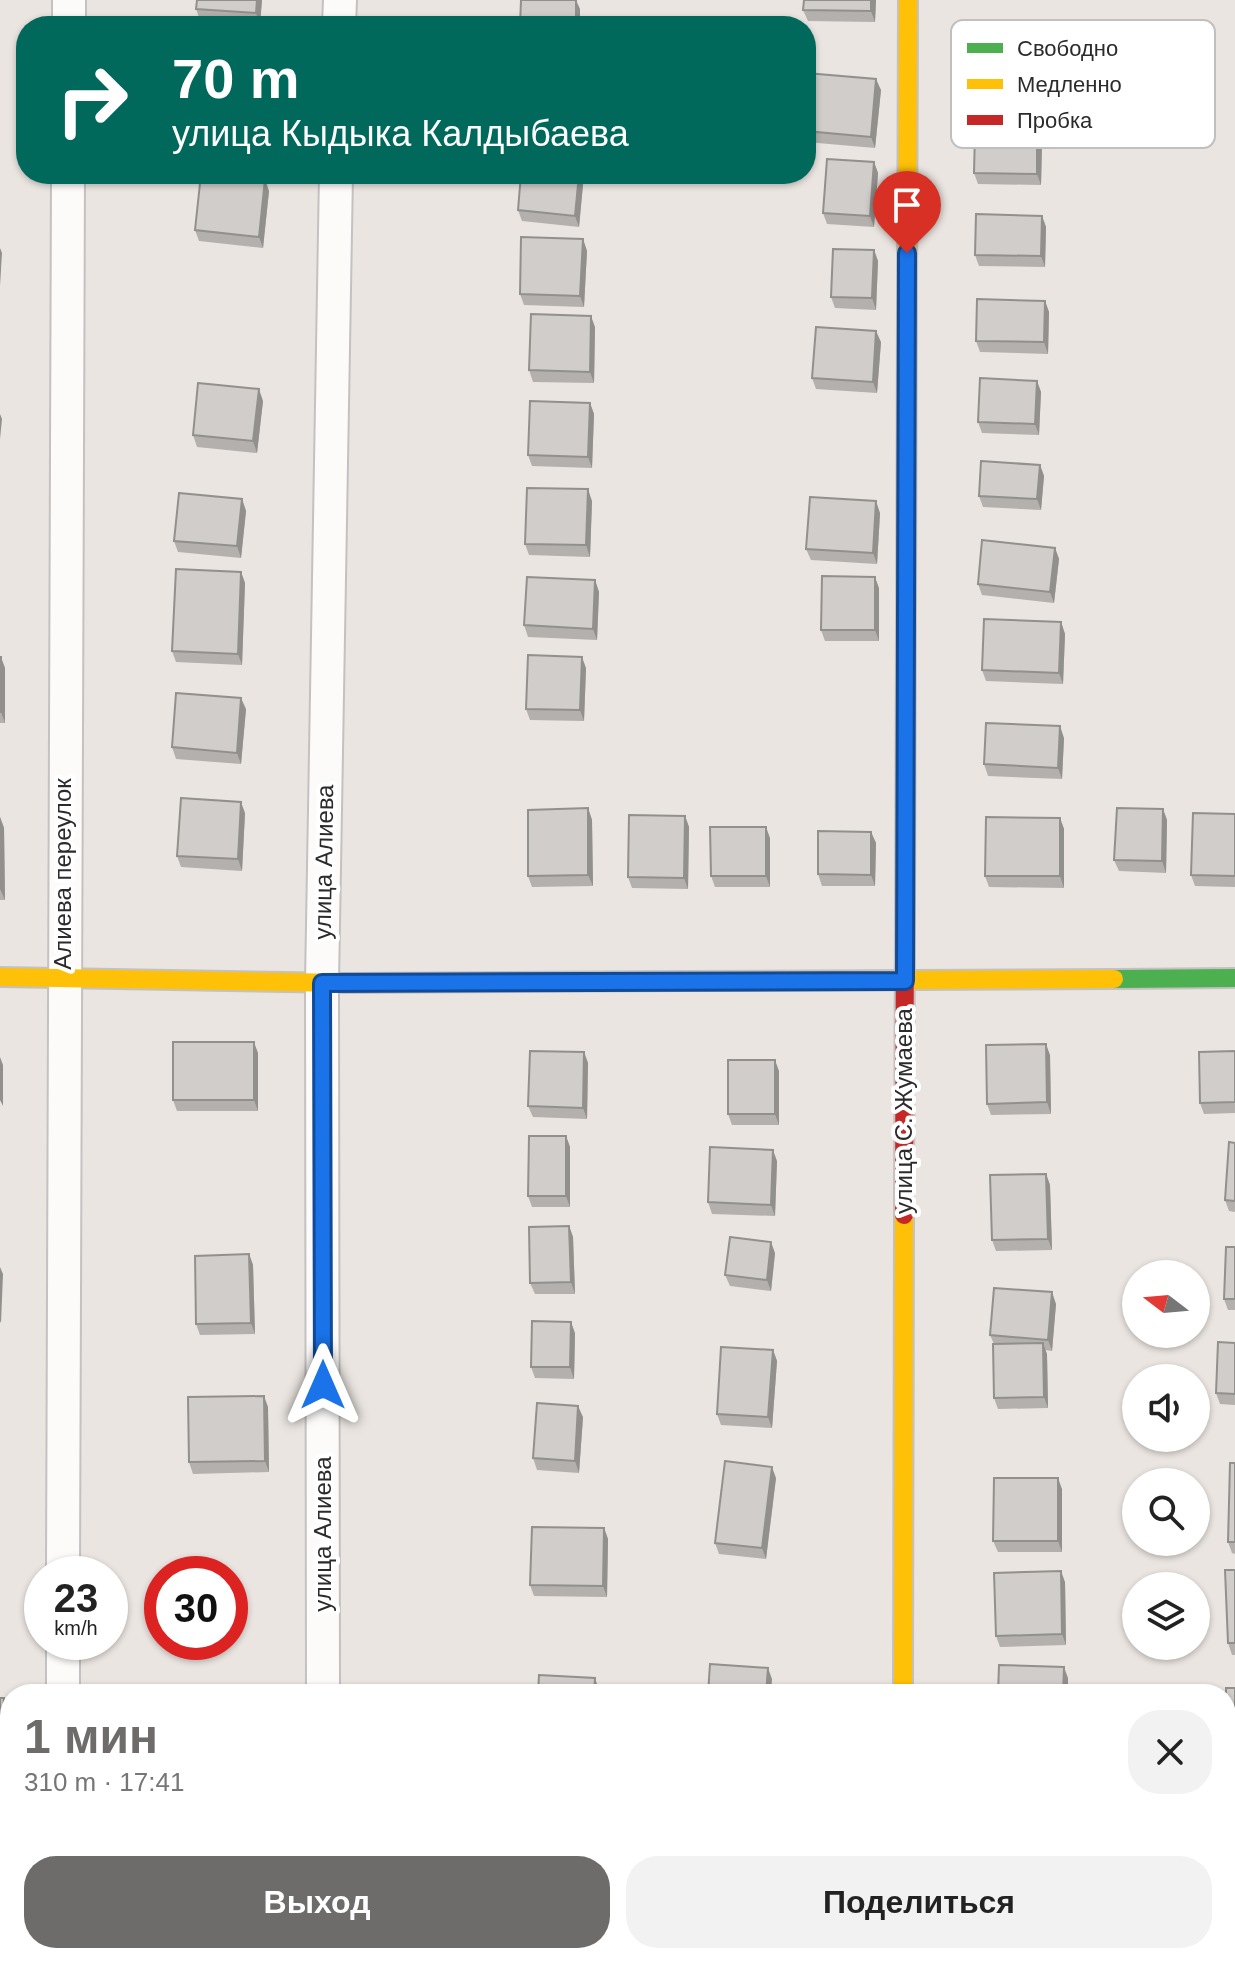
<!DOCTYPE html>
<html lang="ru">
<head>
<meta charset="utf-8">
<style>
	:root { --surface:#fff; --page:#f2f2f2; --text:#222; --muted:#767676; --accent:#6e6c6a }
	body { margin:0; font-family:Arial,sans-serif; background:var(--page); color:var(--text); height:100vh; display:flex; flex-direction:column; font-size:30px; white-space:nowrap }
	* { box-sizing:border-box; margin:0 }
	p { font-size:26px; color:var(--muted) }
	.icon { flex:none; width:44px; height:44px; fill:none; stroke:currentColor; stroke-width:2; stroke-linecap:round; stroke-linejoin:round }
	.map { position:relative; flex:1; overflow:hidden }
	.panel { position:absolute; left:0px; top:1684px; width:1236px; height:280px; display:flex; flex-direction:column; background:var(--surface); border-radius:32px 32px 0 0; box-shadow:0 2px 6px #0004 }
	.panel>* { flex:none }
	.guide { position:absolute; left:16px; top:16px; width:800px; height:168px; border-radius:32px; box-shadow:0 2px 6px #0004; background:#00695c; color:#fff; overflow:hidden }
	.needle { width:52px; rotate:286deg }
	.fabs { position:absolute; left:1122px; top:1260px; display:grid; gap:16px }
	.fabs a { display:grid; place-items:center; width:88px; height:88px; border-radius:50%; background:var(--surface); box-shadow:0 2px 6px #0004; font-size:40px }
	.speed { position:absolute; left:24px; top:1556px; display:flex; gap:16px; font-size:40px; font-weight:700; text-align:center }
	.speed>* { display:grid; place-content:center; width:104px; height:104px; border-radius:50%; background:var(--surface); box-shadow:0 2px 6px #0004; line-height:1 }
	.speed small { font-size:20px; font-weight:400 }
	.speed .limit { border:12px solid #d22; background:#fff; color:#111 }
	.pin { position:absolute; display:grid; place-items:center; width:68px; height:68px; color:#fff; margin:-82px -34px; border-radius:50% 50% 50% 0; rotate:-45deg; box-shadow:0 0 8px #0007 }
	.pin .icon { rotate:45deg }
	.me { position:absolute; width:88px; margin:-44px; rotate:0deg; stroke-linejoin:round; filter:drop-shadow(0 0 6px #0008) }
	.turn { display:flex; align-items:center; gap:28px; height:168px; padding:0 24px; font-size:36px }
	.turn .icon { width:104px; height:104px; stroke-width:2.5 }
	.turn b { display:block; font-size:56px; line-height:68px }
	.round { display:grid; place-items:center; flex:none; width:84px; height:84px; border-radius:32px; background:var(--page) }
	.head { display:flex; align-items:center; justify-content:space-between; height:136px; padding:0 24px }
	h1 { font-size:48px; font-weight:700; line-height:60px; color:var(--accent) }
	.action { display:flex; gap:16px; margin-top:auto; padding:16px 24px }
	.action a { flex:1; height:92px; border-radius:32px; background:var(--accent); color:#fff; font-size:32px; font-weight:700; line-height:92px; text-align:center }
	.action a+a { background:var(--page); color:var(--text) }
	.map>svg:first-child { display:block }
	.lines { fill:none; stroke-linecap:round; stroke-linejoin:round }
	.street-casing { stroke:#c3c1c1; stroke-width:36 }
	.fast-casing { stroke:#c3c1c1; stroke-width:22 }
	.slow-casing { stroke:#c3c1c1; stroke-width:22 }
	.jam-casing { stroke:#c3c1c1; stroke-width:22 }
	.street { stroke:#fcfbfa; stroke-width:32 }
	.fast { stroke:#4caf50; stroke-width:18 }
	.slow { stroke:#ffc107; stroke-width:18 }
	.jam { stroke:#c62828; stroke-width:18 }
	.wall { fill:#b3b0ae }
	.shaded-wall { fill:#92908d }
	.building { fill:#d0cdca; stroke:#92908d; stroke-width:2 }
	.route-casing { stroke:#114b97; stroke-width:20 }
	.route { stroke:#1a73e8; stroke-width:14 }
	.labels { text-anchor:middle; stroke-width:8; stroke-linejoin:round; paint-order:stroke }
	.street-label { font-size:24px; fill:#2b2b2b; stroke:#fff }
	.key { fill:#fff; stroke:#bfbfbf; stroke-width:2 }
	.key-label { font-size:22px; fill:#2b2b2b }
</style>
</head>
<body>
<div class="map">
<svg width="1235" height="1964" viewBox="0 0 1235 1964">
	<rect width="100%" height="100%" fill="#eae5e0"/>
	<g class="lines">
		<g class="street-casing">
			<g id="street">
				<polyline points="69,26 69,0"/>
				<polyline points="339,26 340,0"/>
				<polyline points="63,1574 68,174"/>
				<polyline points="63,1642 63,1694"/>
				<polyline points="323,1694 322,983 336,174"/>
				<polyline points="63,1954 63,1964"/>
				<polyline points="324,1954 324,1964"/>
				<polyline points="902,1964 902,1954"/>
			</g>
		</g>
		<g class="fast-casing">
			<polyline id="fast" points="1114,979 1235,978"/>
		</g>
		<g class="slow-casing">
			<g id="slow">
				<polyline points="906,612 908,0"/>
				<polyline points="0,977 347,983"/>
				<polyline points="688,981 1114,979"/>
				<polyline points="903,1694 904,1215"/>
			</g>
		</g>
		<g class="jam-casing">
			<g id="jam">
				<polyline points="347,983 688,981"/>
				<polyline points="904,1215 906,612"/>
			</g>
		</g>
		<use href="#street" class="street"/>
		<use href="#fast" class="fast"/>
		<use href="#slow" class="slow"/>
		<use href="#jam" class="jam"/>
	</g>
	<g class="wall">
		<polygon points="197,0 262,0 260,24 200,20 196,9"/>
		<polygon points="876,0 875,22 808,21 803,10"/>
		<polygon points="1038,44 1038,82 973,81 969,70"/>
		<polygon points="806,73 881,90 875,148 806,142"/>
		<polygon points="1037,133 1042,144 1041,185 978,184 974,173"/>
		<polygon points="874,162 878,173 874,227 827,224 823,213"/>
		<polygon points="521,174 584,174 579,227 522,221 518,210"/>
		<polygon points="269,191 263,248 199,241 195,230"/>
		<polygon points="1042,216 1046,227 1045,267 979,266 975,255"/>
		<polygon points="583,239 587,251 584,307 524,305 520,294"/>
		<polygon points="874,250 878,261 876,310 835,308 831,297"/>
		<polygon points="1045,301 1049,312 1048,354 980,352 976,341"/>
		<polygon points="595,327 594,383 533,382 529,370"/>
		<polygon points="881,342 877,393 816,389 812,378"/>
		<polygon points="1037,381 1041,392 1039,435 982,433 978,422"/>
		<polygon points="263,401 257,453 197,447 193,435"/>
		<polygon points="590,403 594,414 592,468 532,466 528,455"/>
		<polygon points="1040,465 1044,476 1041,510 983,507 979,496"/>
		<polygon points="242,499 246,511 241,558 178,552 174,541"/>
		<polygon points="592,501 590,557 529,555 525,544"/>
		<polygon points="880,513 877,564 811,560 806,549"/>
		<polygon points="1055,548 1059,559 1054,603 982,595 978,584"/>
		<polygon points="241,572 245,583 242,665 176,662 172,651"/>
		<polygon points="595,580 599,592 597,640 528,637 524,625"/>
		<polygon points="879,588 879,641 825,641 821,630"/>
		<polygon points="1061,622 1065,634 1063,684 986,681 982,670"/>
		<polygon points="0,657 5,668 5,723 0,723"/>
		<polygon points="586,668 584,721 530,720 526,709"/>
		<polygon points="246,709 241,764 176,759 172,747"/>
		<polygon points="1064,738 1062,779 988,776 984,764"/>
		<polygon points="588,808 592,820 593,886 532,887 528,876"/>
		<polygon points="1163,809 1167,820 1166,873 1119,871 1114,860"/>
		<polygon points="245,813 242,871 181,867 177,856"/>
		<polygon points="1235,814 1235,887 1195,886 1191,875"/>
		<polygon points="685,816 689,827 688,889 632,888 628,877"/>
		<polygon points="0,817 4,828 5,900 0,900"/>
		<polygon points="1060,818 1064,829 1064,888 989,887 985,876"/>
		<polygon points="871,832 876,843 875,886 822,886 818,874"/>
		<polygon points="770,838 770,887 715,887 711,876"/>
		<polygon points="1235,1051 1235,1113 1204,1114 1200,1103"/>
		<polygon points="584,1052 588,1063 587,1119 533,1117 528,1106"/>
		<polygon points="258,1053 258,1111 177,1111 173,1100"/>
		<polygon points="1050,1055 1051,1114 991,1115 987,1104"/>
		<polygon points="779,1071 779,1125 732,1125 728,1114"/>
		<polygon points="566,1136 570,1147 570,1207 532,1207 528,1196"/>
		<polygon points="1235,1143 1235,1212 1229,1211 1225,1200"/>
		<polygon points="777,1161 775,1216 712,1214 708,1202"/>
		<polygon points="1046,1174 1050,1185 1052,1250 996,1251 992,1240"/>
		<polygon points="569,1226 573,1237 575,1294 535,1294 530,1283"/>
		<polygon points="1235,1247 1235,1310 1228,1310 1224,1299"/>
		<polygon points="775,1253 771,1291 730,1286 725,1275"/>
		<polygon points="249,1254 253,1265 255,1334 200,1335 196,1324"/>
		<polygon points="1056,1304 1052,1351 1045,1350 1047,1354 1048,1408 998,1409 994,1398 994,1344 990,1335"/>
		<polygon points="575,1333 574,1379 535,1378 531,1367"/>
		<polygon points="1235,1343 1235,1405 1220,1404 1216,1393"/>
		<polygon points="773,1350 777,1361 772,1428 721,1425 717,1414"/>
		<polygon points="268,1407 269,1472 193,1474 189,1462"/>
		<polygon points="583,1417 579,1473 537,1470 533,1458"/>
		<polygon points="1235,1463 1235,1554 1232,1553 1228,1542"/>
		<polygon points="776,1478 766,1559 719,1554 715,1543"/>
		<polygon points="1062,1489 1062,1552 998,1552 993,1541"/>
		<polygon points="604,1528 608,1539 607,1597 534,1596 530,1585"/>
		<polygon points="1235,1570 1235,1655 1232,1655 1228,1643"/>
		<polygon points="1065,1582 1066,1645 1000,1647 996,1636"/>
		<polygon points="1235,1688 1235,1748 1229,1748 1226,1737"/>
		<polygon points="1226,1786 1235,1787 1235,1846 1226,1846"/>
		<polygon points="1235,1880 1235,1943 1232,1943 1228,1931"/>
	</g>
	<g class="shaded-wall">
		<polygon points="257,0 262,0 260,24 256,13"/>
		<polygon points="576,0 580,9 580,26 576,26"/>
		<polygon points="871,0 876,0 875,22 871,11"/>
		<polygon points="1034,33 1038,44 1038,82 1034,71"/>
		<polygon points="876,79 881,90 875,148 871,137"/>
		<polygon points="1037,133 1042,144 1041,185 1037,174"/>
		<polygon points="874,162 878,173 874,227 870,216"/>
		<polygon points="579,174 584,174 579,227 575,216"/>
		<polygon points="265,179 269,191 263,248 259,237"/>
		<polygon points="1042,216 1046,227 1045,267 1041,256"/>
		<polygon points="583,239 587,251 584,307 580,296"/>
		<polygon points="0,248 2,253 0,286"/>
		<polygon points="874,250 878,261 876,310 872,298"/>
		<polygon points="1045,301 1049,312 1048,354 1044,342"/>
		<polygon points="591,316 595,327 594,383 590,372"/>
		<polygon points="876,331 881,342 877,393 873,382"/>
		<polygon points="1037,381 1041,392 1039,435 1035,424"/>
		<polygon points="259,389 263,401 257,453 253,441"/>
		<polygon points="590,403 594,414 592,468 588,457"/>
		<polygon points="0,414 2,419 0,439"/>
		<polygon points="1040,465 1044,476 1041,510 1037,499"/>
		<polygon points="588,489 592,501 590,557 586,545"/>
		<polygon points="242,499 246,511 241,558 237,546"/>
		<polygon points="876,501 880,513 877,564 873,553"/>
		<polygon points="1055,548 1059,559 1054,603 1050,592"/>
		<polygon points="241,572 245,583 242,665 238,654"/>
		<polygon points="875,577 879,588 879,641 875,630"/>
		<polygon points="595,580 599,592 597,640 593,629"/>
		<polygon points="1061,622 1065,634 1063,684 1059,673"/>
		<polygon points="1,657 5,668 5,723 1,712"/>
		<polygon points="582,657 586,668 584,721 580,710"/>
		<polygon points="241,698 246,709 241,764 237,753"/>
		<polygon points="1060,726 1064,738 1062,779 1058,768"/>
		<polygon points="241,802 245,813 242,871 238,859"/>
		<polygon points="588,808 592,820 593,886 588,875"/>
		<polygon points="1163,809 1167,820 1166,873 1162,861"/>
		<polygon points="685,816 689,827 688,889 684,878"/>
		<polygon points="0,817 4,828 5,900 0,889"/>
		<polygon points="1060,818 1064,829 1064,888 1060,876"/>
		<polygon points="766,827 770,838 770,887 766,876"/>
		<polygon points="871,832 876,843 875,886 871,875"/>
		<polygon points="254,1042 258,1053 258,1111 254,1100"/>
		<polygon points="1046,1044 1050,1055 1051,1114 1047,1102"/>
		<polygon points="584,1052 588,1063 587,1119 583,1108"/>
		<polygon points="0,1057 3,1065 3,1106 0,1100"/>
		<polygon points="775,1060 779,1071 779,1125 775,1114"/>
		<polygon points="566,1136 570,1147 570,1207 566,1196"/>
		<polygon points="773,1150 777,1161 775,1216 771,1205"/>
		<polygon points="1046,1174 1050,1185 1052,1250 1048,1239"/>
		<polygon points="569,1226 573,1237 575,1294 571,1282"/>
		<polygon points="771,1242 775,1253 771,1291 767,1280"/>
		<polygon points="249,1254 253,1265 255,1334 251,1323"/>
		<polygon points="0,1267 3,1274 1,1323 0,1321"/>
		<polygon points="1052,1292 1056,1304 1052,1351 1048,1340"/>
		<polygon points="571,1322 575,1333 574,1379 570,1367"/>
		<polygon points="1043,1343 1047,1354 1048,1408 1044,1397"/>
		<polygon points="773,1350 777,1361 772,1428 768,1417"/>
		<polygon points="264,1396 268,1407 269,1472 265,1461"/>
		<polygon points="578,1406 583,1417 579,1473 575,1461"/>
		<polygon points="772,1467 776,1478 766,1559 762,1548"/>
		<polygon points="1058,1478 1062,1489 1062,1552 1058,1541"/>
		<polygon points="604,1528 608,1539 607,1597 603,1586"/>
		<polygon points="1061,1571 1065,1582 1066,1645 1062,1634"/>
		<polygon points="1064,1667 1068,1678 1068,1694 1063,1694"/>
		<polygon points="768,1668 772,1679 771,1694 766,1694"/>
		<polygon points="595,1678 599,1690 599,1694 594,1694"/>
		<polygon points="4,1698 10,1715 3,1824 0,1814 0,1765"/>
		<polygon points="5,1859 9,1870 1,1926 0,1893"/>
	</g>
	<g class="building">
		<polygon points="197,0 257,0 256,13 196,9"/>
		<polygon points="521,0 576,0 576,26 520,26"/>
		<polygon points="804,0 871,0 871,11 803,10"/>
		<polygon points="806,73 876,79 871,137 806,131"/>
		<polygon points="975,132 1037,133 1037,174 974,173"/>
		<polygon points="827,159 874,162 870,216 823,213"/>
		<polygon points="201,174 265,179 259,237 195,230"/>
		<polygon points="521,174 579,174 575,216 518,210"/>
		<polygon points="976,214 1042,216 1041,256 975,255"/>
		<polygon points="521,237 583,239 580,296 520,294"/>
		<polygon points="833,249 874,250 872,298 831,297"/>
		<polygon points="977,299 1045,301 1044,342 976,341"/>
		<polygon points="531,314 591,316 590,372 529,370"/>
		<polygon points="816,327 876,331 873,382 812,378"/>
		<polygon points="980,378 1037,381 1035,424 978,422"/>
		<polygon points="198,383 259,389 253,441 193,435"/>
		<polygon points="530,401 590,403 588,457 528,455"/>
		<polygon points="981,461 1040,465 1037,499 979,496"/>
		<polygon points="527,488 588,489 586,545 525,544"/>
		<polygon points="179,493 242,499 237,546 174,541"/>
		<polygon points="810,497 876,501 873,553 806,549"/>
		<polygon points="982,540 1055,548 1050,592 978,584"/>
		<polygon points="176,569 241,572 238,654 172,651"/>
		<polygon points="822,576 875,577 875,630 821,630"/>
		<polygon points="527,577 595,580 593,629 524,625"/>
		<polygon points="984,619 1061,622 1059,673 982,670"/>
		<polygon points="528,655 582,657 580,710 526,709"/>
		<rect x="0" y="657" width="1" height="55"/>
		<polygon points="176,693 241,698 237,753 172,747"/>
		<polygon points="986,723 1060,726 1058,768 984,764"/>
		<polygon points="181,798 241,802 238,859 177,856"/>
		<polygon points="588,808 588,875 528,876 528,810"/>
		<polygon points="1117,808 1163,809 1162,861 1114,860"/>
		<polygon points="1193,813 1235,814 1235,876 1191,875"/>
		<polygon points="629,815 685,816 684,878 628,877"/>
		<polygon points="986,817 1060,818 1060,876 985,876"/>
		<polygon points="710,827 766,827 766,876 711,876"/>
		<polygon points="818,831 871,832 871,875 818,874"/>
		<rect x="173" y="1042" width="81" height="58"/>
		<polygon points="1046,1044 1047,1102 987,1104 986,1045"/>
		<polygon points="530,1051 584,1052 583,1108 528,1106"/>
		<polygon points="1235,1051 1235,1102 1200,1103 1199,1052"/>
		<rect x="728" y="1060" width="47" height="54"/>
		<polygon points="529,1136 566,1136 566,1196 528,1196"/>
		<polygon points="1229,1142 1235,1143 1235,1201 1225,1200"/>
		<polygon points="710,1147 773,1150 771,1205 708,1202"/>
		<polygon points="1046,1174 1048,1239 992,1240 990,1175"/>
		<polygon points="569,1226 571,1282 530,1283 529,1227"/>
		<polygon points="730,1237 771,1242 767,1280 725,1275"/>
		<polygon points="1226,1247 1235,1247 1235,1299 1224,1299"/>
		<polygon points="249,1254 251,1323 196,1324 195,1256"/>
		<polygon points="994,1288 1052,1292 1048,1340 990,1335"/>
		<polygon points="532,1321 571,1322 570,1367 531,1367"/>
		<polygon points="1218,1342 1235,1343 1235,1394 1216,1393"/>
		<polygon points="1043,1343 1044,1397 994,1398 993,1344"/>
		<polygon points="721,1347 773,1350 768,1417 717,1414"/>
		<polygon points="264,1396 265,1461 189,1462 188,1397"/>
		<polygon points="537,1403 578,1406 575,1461 533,1458"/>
		<polygon points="725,1461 772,1467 762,1548 715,1543"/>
		<polygon points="1230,1463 1235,1463 1235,1542 1228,1542"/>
		<polygon points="994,1478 1058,1478 1058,1541 993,1541"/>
		<polygon points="532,1527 604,1528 603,1586 530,1585"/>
		<polygon points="1225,1570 1235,1570 1235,1643 1228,1643"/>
		<polygon points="1061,1571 1062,1634 996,1636 994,1573"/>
		<polygon points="710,1664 768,1668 766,1694 708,1694"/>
		<polygon points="999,1665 1064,1667 1063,1694 998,1694"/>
		<polygon points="539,1675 595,1678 594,1694 538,1694"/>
		<rect x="1226" y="1688" width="9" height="49"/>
		<polygon points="0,1698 4,1698 0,1765"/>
		<polygon points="1226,1786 1235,1787 1235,1835 1226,1835"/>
		<polygon points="0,1859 5,1859 0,1893"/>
		<polygon points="1230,1879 1235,1880 1235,1932 1228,1931"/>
	</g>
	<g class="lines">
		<g class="route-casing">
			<polyline id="route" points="323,1385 322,983 905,981 907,253"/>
		</g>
		<use href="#route" class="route"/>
	</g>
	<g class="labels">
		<g class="street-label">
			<text transform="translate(324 862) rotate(-89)" y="8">улица Алиева</text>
			<text transform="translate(63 874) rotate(-90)" y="8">Алиева переулок</text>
			<text transform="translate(904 1111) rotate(-90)" y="8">улица С. Жумаева</text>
			<text transform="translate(323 1534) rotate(-90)" y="8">улица Алиева</text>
		</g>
	</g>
	<rect x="951" y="20" width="264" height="128" rx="12" class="key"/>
	<rect x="967" y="43" width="36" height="10" fill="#4caf50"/>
	<rect x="967" y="79" width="36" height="10" fill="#ffc107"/>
	<rect x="967" y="115" width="36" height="10" fill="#c62828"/>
	<g class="key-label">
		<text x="1017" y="56">Свободно</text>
		<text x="1017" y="92">Медленно</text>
		<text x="1017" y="128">Пробка</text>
	</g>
</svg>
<div class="fabs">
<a><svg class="needle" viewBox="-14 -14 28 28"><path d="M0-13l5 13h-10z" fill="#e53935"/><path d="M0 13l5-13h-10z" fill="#767676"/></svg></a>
<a><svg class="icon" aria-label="sound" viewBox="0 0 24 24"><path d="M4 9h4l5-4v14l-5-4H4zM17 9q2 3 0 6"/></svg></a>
<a><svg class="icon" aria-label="search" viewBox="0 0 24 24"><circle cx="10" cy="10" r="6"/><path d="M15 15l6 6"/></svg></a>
<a><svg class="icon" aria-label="layers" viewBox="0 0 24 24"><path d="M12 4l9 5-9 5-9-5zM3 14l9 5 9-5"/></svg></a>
</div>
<div class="speed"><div>23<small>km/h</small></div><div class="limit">30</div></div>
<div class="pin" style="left:907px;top:253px;background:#d93025"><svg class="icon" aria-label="arrive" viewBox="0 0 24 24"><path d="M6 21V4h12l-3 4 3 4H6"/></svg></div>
<svg class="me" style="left:323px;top:1385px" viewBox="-20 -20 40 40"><path d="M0-17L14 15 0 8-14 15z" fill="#1a73e8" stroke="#fff" stroke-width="4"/></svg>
<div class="guide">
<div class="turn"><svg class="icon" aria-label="right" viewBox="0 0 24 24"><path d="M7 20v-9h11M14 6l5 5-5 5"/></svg><div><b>70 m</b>улица Кыдыка Калдыбаева</div></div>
</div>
<section class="panel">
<div class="head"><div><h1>1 мин</h1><p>310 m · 17:41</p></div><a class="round"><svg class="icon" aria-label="close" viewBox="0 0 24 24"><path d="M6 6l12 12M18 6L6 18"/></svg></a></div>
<div class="action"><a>Выход</a><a>Поделиться</a></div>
</section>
</div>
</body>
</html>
